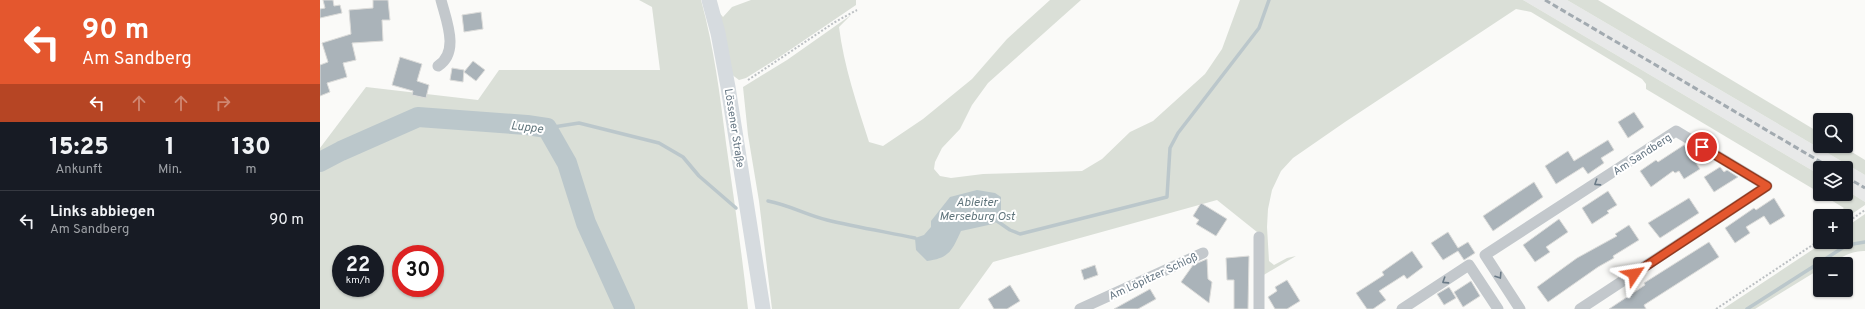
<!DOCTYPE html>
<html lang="de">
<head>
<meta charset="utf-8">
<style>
	:root { --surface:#171b24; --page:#20242c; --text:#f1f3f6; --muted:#9ea1a6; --line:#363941 }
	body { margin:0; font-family:Overpass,sans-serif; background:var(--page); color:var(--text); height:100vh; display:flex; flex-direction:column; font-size:15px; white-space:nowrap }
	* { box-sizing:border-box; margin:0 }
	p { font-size:13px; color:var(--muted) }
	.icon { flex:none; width:22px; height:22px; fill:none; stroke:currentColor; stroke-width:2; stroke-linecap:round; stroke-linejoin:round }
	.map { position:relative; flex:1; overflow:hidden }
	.panel { display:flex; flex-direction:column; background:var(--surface); width:320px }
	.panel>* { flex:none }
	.hud { background:#e4572e; color:#fff; overflow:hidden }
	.fabs { position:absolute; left:1493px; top:113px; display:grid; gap:8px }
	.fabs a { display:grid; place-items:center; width:40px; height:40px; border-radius:4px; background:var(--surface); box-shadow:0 1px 3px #0004; font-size:20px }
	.speed { position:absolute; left:12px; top:245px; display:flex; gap:8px; font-size:20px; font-weight:700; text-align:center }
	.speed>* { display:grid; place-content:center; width:52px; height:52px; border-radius:50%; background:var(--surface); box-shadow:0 1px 3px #0004; line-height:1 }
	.speed small { font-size:10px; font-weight:400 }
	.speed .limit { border:6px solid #d22; background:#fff; color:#111 }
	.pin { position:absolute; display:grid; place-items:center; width:34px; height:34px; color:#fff; margin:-17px; border:2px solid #fff; border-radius:50%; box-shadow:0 1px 4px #0007 }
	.me { position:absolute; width:44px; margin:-22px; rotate:57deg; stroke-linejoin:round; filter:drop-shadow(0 0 3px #0008) }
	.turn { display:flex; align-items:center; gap:14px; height:84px; padding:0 16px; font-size:18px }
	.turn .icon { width:52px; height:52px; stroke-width:2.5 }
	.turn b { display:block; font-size:28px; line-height:34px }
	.lanes { display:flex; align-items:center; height:38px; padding:0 16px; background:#0003; justify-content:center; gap:20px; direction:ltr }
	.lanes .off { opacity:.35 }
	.eta { display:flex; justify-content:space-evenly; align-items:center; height:68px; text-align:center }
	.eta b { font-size:24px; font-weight:800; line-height:28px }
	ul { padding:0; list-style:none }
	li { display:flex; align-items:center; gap:12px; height:60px; padding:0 16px; border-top:1px solid var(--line) }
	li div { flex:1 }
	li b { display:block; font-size:15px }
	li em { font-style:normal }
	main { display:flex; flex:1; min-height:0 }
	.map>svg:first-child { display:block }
	.built { fill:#e8e9e9 }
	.green { fill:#dadfd7; fill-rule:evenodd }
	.water { fill:#bbc7cb }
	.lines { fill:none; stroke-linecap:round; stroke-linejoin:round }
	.stream { stroke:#bbc7cb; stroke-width:3.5 }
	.river { stroke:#bbc7cb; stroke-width:20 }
	.building { fill:#aab3b9; stroke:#dcdcda }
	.path { stroke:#bbbfc2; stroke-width:2; stroke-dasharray:2 2; stroke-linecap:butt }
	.street { stroke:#c3c8cc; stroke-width:11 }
	.secondary { stroke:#d6dbdf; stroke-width:15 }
	.rail { stroke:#a2aab0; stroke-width:3; stroke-dasharray:6 3; stroke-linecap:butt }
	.oneway { stroke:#6a7a87 }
	.route-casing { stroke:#94391e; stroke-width:10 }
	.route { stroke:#e4572e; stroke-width:7 }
	.labels { text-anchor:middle; stroke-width:4; stroke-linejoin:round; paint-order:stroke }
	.street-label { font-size:11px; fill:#657683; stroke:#fff }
	.water-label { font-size:12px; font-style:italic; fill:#60757c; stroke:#fff }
</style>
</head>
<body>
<main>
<section class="panel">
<div class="hud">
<div class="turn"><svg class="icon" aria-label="left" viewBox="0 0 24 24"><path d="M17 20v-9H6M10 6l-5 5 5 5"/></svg><div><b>90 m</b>Am Sandberg</div></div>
<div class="lanes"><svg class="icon" aria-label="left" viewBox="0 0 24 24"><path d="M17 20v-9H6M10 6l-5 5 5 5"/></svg><svg class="icon off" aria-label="ahead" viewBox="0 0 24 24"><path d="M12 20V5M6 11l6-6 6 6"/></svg><svg class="icon off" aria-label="ahead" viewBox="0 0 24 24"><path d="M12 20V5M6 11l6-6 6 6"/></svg><svg class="icon off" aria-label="right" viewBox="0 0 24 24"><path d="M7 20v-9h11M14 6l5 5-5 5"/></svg></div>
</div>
<div class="eta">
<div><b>15:25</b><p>Ankunft</p></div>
<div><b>1</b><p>Min.</p></div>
<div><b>130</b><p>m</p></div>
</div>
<ul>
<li><svg class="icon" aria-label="left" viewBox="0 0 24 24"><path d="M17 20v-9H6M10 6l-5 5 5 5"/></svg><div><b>Links abbiegen</b><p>Am Sandberg</p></div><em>90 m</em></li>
</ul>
</section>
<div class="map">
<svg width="1545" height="309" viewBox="0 0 1545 309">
	<rect width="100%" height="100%" fill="#fafaf8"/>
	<polygon class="built" points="1203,0 1247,0 1545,175 1545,202 1526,190 1526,168 1500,168 1500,175"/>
	<g class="green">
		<path d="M 319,0 L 381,0 C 394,47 400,95 406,143 C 414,199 422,254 428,309 L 0,309 L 0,148 L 46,87 L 158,100 L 179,70 L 340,70 L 332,7 ZM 21,254 L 55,254 L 55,288 L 21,288 ZM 81,254 L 115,254 L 115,288 L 81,288 Z"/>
		<polygon points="431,0 536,0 536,5 458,58 426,78 419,80 411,74 398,11 403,17 412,7"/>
		<path d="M 730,0 L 761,0 L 668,83 L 652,105 L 640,129 L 622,148 L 615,162 L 614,169 L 620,176 L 631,178 L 663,174 L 762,171 L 782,159 L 810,132 L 833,121 L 885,74 L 902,49 L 920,0 L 1203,0 L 1500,175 L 1500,193 L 1326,89 L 1326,84 L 1322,79 L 1211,12 L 1196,9 L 1025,122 L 973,158 L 961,171 L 952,190 L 948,209 L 947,227 L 949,261 L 954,265 L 967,258 L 976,256 L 942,276 L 942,236 L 897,200 L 673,262 L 639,309 L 452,309 L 439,201 L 428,135 L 423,87 L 467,60 L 531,15 L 519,27 C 524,67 537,104 549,142 L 563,146 L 603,119 L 652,79 L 687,39 Z"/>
		<polygon points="1247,0 1278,0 1500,133 1500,146 1522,146 1545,160 1545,175"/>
		<polygon points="1526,190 1545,202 1545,205 1526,218 1526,216 1514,216 1524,208 1501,194 1526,194"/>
		<path d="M 1545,214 L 1545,251 C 1527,250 1516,264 1500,264 L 1500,269 L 1435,309 L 1403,309 L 1504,242 L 1526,242 L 1526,227 Z"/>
	</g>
	<path class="water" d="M 657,190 L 675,193 L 681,197 L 681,219 L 673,224 L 641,231 C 632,250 630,258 607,261 L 596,250 L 595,238 L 604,235 L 611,227 L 611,221 L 630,197 Z"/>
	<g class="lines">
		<g class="stream">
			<polyline points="227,128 259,123 339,143 363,157 379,176 416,208"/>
			<path d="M 448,201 C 469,205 487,215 507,220 C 536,227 566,232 595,238"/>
			<polyline points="677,221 690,230 700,234 847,197 850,148 858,133 939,28 949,0"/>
			<polyline points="1427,309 1527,245 1545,242"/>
		</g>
		<polyline class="river" points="0,162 21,151 98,117 207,125 227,128 247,163 266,223 305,309"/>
	</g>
	<g class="building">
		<polygon points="3,0 13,0 14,6 20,5 22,13 0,18 0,9 5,8"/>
		<polygon points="53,0 68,0 70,20 62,20 63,41 32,43 36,60 23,63 27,77 7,83 10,92 0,96 0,65 8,62 2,43 31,34 29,10 53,8"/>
		<polygon points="161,12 163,29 144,32 142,15"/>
		<polygon points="80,57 102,64 97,81 109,85 106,98 92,95 93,91 72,85"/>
		<polygon points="153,61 165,70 156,81 144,72"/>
		<polygon points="132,68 144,70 143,82 130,80"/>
		<polygon points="1314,112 1324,127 1308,138 1298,122"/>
		<polygon points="1288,140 1294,150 1281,158 1284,163 1268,174 1263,167 1236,184 1225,166 1248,151 1254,161"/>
		<polygon points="1364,145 1380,169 1364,179 1359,171 1355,173 1353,171 1331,187 1320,171 1336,160 1338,162"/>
		<polygon points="1400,167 1404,172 1407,170 1418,177 1394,192 1384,177"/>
		<polygon points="1214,182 1223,197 1173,231 1163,216"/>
		<polygon points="1288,191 1297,205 1287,211 1289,213 1272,224 1262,208"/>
		<polygon points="1369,198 1379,213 1340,238 1328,223"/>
		<polygon points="1454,198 1465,216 1450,225 1444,216 1426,227 1430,233 1415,243 1405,228 1434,208 1436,210"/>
		<polygon points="881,203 907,219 896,236 876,224 879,220 873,216"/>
		<polygon points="1239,219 1248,232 1226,247 1230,252 1215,262 1203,245"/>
		<polygon points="1309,225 1319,240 1293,256 1294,258 1278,267 1228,302 1217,287 1257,258 1297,236 1295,234"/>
		<polygon points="1128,232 1138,248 1148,242 1155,253 1144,260 1138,251 1123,260 1111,243"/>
		<polygon points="1389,242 1399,257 1324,305 1326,309 1289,309 1325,285 1324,283"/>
		<polygon points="1092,251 1103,267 1087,279 1084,275 1059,291 1066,300 1053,309 1047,309 1036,293 1064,275 1062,272"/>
		<polygon points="929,256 928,309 914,309 914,280 907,280 906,258"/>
		<polygon points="887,259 888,279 892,282 889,303 861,282 873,265"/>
		<polygon points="775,265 778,275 764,280 761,270"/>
		<polygon points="967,280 980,301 967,309 955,309 948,297 957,291 955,287"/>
		<polygon points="1151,281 1160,296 1143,307 1134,292"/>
		<polygon points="690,285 700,301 687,309 674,309 668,299"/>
		<polygon points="1129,287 1136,298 1124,305 1117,294"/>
		<polygon points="830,289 836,299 818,309 794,309"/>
	</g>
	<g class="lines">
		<g class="path">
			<polyline points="428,80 515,22 537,10"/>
			<polyline points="1526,223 1545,210"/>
			<polyline points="1396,309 1500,240"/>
		</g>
		<g class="street">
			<path d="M 118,66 C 140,52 126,20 121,0"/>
			<polyline points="760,309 883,253"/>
			<polyline points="939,309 939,237"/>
			<polyline points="1082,309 1149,265 1178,309"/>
			<polyline points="1200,309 1165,255 1356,131 1447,186 1260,309"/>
		</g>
		<polyline class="secondary" points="389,0 398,33 408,87 443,309"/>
		<g class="rail">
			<polyline points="1225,0 1511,168"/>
			<polyline points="1526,177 1545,188"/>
		</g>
	</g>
	<defs><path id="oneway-chevron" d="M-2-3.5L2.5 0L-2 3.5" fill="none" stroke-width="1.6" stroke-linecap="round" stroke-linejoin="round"/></defs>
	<g class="oneway">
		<use href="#oneway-chevron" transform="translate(1277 183) rotate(147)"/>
		<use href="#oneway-chevron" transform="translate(1179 276) rotate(57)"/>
		<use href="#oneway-chevron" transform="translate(1125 281) rotate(147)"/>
	</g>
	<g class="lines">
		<g class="route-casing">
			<polyline id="route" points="1314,274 1447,186 1382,147"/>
		</g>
		<use href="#route" class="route"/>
	</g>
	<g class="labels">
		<g class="street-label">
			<text transform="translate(415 128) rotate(81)" y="4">Lössener Straße</text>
			<text transform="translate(1322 154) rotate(-33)" y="4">Am Sandberg</text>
			<text transform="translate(833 276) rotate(-25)" y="4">Am Löpitzer Schloß</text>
		</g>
		<g class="water-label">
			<text transform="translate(207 127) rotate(7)" y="4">Luppe</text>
			<text x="657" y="206">Ableiter<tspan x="657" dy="14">Merseburg Ost</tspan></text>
		</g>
	</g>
</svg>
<div class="fabs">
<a><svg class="icon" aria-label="search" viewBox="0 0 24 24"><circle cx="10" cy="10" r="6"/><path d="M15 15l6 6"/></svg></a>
<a><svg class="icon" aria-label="layers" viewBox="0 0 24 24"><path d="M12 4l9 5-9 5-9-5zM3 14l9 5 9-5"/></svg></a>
<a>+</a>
<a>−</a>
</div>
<div class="speed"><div>22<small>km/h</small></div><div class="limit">30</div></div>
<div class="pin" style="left:1382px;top:147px;background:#d93025"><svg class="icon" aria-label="arrive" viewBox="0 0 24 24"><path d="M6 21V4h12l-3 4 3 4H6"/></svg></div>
<svg class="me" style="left:1314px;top:274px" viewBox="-20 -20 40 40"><path d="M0-17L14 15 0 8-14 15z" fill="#e4572e" stroke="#fff" stroke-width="4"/></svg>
</div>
</main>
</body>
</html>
